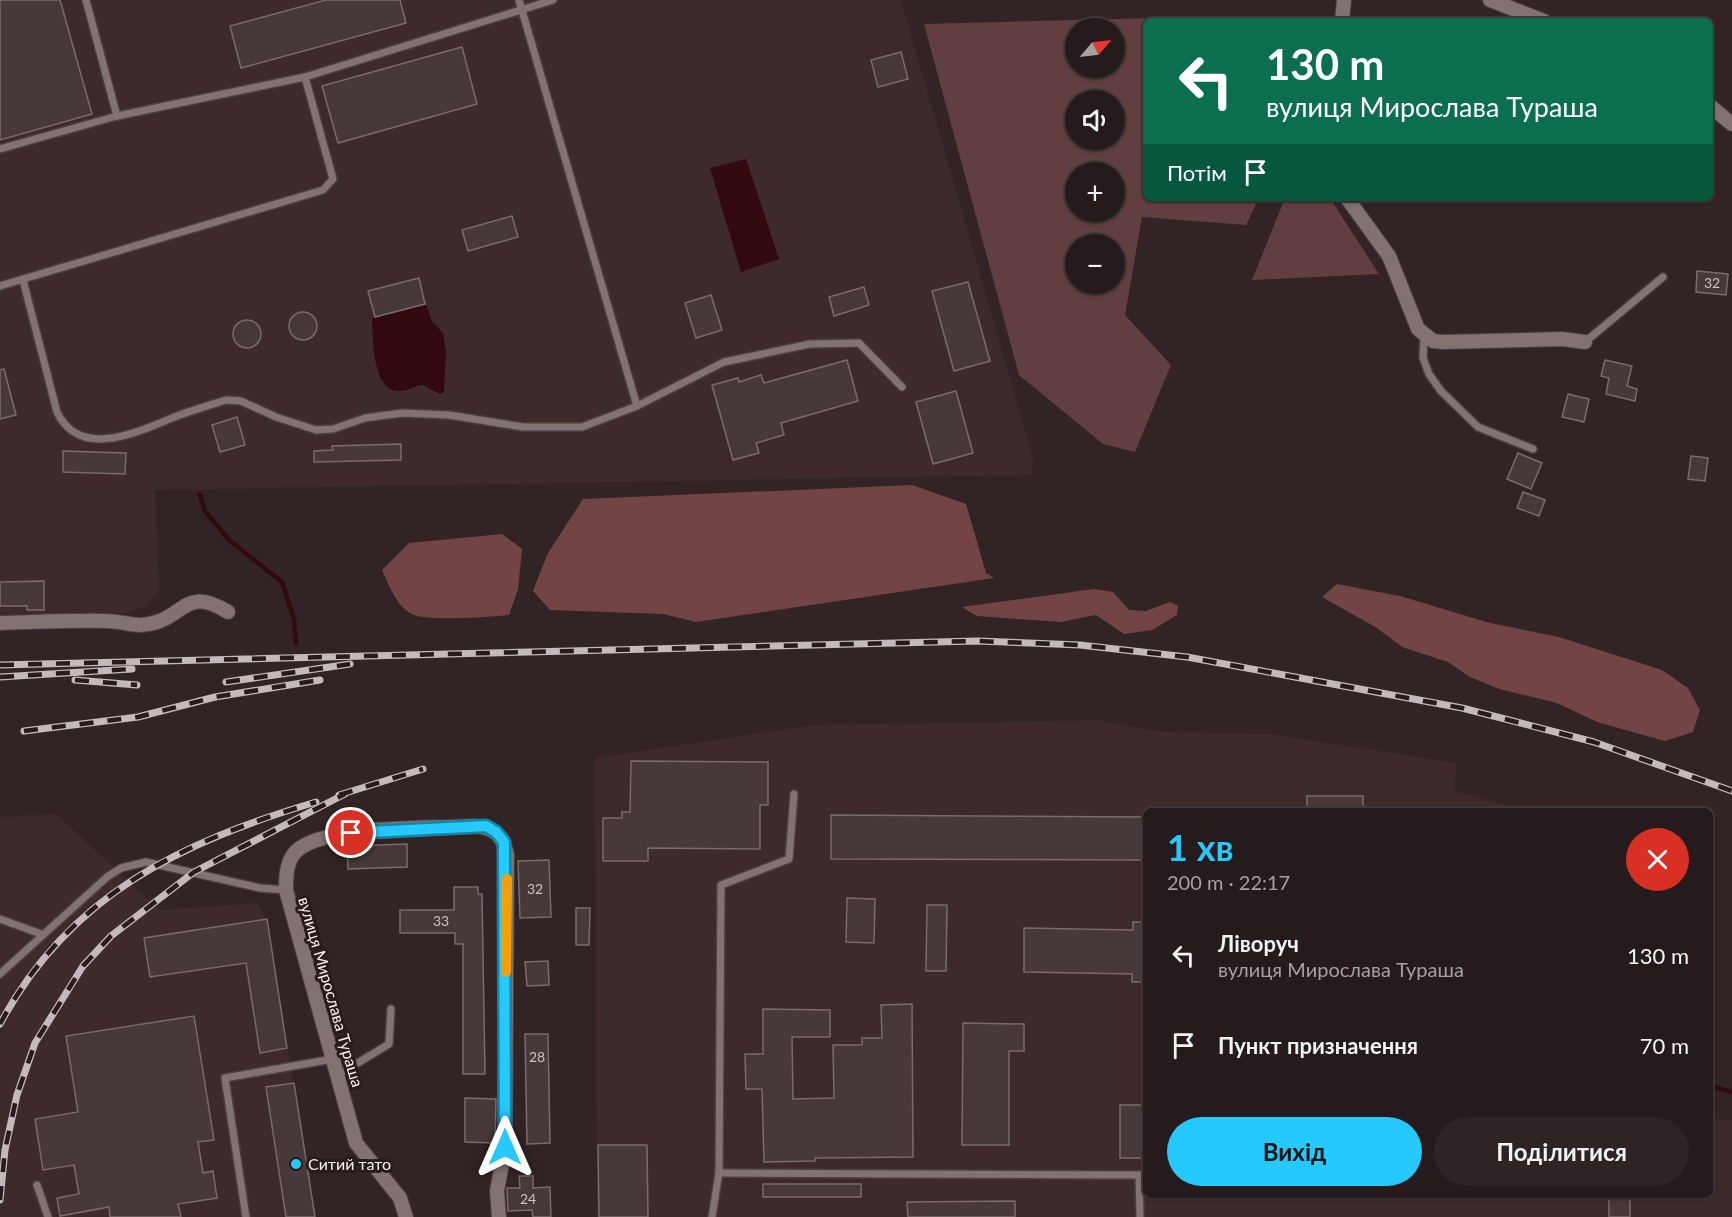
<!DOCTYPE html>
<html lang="uk">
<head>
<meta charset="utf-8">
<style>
	:root { --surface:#261b1c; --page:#2e2425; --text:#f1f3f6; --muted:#a4a1a3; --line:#42393b; --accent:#26c9fe }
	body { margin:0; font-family:Lato,sans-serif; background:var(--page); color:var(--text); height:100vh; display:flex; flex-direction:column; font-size:22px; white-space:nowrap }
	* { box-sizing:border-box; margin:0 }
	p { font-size:20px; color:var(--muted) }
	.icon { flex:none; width:33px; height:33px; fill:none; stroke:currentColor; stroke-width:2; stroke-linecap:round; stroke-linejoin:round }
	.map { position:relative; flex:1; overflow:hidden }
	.sheet { position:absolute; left:1143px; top:808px; width:570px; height:390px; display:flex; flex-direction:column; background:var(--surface); border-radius:9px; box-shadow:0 2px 4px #0004,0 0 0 2px var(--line) }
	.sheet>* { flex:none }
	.banner { position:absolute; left:1143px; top:18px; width:570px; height:183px; border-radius:9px; box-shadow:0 2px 4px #0004,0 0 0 2px var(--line); background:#0b6e4f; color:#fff; overflow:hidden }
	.needle { width:39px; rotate:62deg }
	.buttons { position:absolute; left:1065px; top:18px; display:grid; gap:12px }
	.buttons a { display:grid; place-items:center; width:60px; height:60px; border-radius:50%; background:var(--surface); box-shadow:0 2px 4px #0004,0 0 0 2px var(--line); font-size:30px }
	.pin { position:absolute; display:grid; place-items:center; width:51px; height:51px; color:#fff; margin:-26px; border:3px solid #fff; border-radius:50%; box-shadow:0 2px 6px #0007 }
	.me { position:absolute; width:66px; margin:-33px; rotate:0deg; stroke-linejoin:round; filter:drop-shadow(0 0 4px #0008) }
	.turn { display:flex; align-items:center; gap:21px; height:126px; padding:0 24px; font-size:27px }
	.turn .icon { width:78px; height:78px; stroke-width:2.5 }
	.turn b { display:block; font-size:42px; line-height:51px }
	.then { display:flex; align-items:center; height:57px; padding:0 24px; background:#0003; gap:12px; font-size:22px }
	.round { display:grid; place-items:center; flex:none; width:63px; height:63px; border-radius:32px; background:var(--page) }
	.head { display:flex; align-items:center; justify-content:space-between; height:102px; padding:0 24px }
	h1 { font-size:36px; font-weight:700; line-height:45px; color:var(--accent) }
	.action { display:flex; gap:12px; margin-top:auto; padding:12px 24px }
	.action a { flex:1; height:69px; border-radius:36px; background:var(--accent); color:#111; font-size:24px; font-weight:700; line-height:69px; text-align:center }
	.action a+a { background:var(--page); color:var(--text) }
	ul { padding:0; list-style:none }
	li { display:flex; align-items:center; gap:18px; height:90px; padding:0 24px }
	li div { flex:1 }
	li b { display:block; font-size:22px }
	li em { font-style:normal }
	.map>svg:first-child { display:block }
	.built { fill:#3f2a2b }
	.green { fill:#613e3f; fill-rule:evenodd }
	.forest { fill:#734446 }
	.water { fill:#31090e }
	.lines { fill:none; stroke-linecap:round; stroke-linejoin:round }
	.stream { stroke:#31090e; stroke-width:4.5 }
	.building { fill:#473939; stroke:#7b6b6b; stroke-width:1.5 }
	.service-casing { stroke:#4a3f40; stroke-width:10 }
	.minor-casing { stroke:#4a3f40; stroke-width:16 }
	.service { stroke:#827272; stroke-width:7 }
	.minor { stroke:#827272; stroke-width:14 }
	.rail-casing { stroke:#c5babb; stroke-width:7 }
	.rail { stroke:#281b1b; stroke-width:4.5; stroke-dasharray:14; stroke-linecap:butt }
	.route-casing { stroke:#1983a5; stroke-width:15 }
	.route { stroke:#26c9fe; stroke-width:10 }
	.slow { stroke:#f59e0b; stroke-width:10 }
	.poi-dot { fill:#26c9fe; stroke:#281b1b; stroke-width:2 }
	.labels { text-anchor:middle; stroke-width:6; stroke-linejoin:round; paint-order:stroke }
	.number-label { font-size:14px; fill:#ccc2c2 }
	.street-label { font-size:16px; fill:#f8efef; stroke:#281b1b }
	.poi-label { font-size:16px; fill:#f8efef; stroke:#281b1b; text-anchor:start }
</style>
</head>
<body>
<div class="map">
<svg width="1732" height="1217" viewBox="0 0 1732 1217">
	<rect width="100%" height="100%" fill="#322425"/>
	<g class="built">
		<polygon points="0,0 901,0 1033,459 1032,475 155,490 159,589 147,606 125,613 0,616"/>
		<polygon points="1098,720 1163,732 1270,734 1457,763 1454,791 1529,811 1146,812 1146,1196 1710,1196 1710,1119 1732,1120 1732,1217 597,1217 595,758 813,725"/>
		<polygon points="56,814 160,910 257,903 267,919 315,1217 0,1217 0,817"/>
	</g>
	<g class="green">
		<path d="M 1154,18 L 1173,21 L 1146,21 L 1146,198 L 1259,198 L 1246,225 L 1142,217 L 1125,315 L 1171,365 L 1135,452 L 1103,444 L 1019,375 L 924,24 ZM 1076,28 L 1114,28 L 1114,68 L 1076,68 ZM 1076,100 L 1114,100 L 1114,140 L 1076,140 ZM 1076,172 L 1114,172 L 1114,212 L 1076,212 ZM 1076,244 L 1114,244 L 1114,284 L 1076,284 Z"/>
		<polygon points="1285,198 1330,198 1379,274 1252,280"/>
	</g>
	<g class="forest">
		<polygon points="912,485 966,504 986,573 994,578 696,622 663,614 550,610 533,591 548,553 583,499"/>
		<path d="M 502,534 L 522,549 L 518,589 L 509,615 C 490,617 431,621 414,615 C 397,608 389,585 382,570 L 409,543 Z"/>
		<polygon points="1337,584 1400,596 1490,623 1559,637 1662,670 1688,688 1700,710 1693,732 1665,741 1597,722 1557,703 1499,689 1470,677 1448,662 1402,647 1377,628 1322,597"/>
		<polygon points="1094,589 1113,592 1129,610 1146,611 1170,602 1178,606 1177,615 1152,630 1124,634 1096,615 1060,622 977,616 962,607"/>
	</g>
	<g class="water">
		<polygon points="746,159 779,259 741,272 710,168"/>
		<path d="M 426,305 L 432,321 L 443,333 L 446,351 L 444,392 L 440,394 L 423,385 C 415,385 409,391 400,391 C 372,393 373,338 372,318 Z"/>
	</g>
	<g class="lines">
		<g class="stream">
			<polyline points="200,495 205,511 229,540 282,582 294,619 296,643"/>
			<polyline points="1710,1086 1732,1092"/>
		</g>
	</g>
	<g class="building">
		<polygon points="0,0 60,0 92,114 0,140"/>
		<polygon points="326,0 400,0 406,23 241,68 230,26"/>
		<polygon points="462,47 477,104 338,143 322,86"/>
		<polygon points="901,52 908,79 878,87 871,60"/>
		<polygon points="512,216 518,237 468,251 462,230"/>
		<polygon points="1697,271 1728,274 1726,295 1696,292"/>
		<polygon points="419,278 425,304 375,317 368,291"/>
		<polygon points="968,282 990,361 954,371 932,291"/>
		<polygon points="864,287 869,305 834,316 829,297"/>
		<polygon points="711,295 722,330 696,338 685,303"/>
		<circle cx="303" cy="326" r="14"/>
		<circle cx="247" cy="334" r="14"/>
		<polygon points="847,360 858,401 781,423 784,435 756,443 759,453 733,460 712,385 738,378 739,382 761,375 764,383"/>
		<polygon points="1605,360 1632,366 1627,386 1637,389 1635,401 1606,394 1609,378 1601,376"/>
		<polygon points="4,369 16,415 0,419 0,370"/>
		<polygon points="956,391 973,453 933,464 916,402"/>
		<polygon points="1568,394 1589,399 1584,422 1562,417"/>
		<polygon points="237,417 245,445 220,452 212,425"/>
		<polygon points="401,444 401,460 314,462 314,451 333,450 332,446"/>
		<polygon points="63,451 126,453 125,474 63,472"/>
		<polygon points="1518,453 1542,463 1531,489 1507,479"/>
		<polygon points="1691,456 1708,458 1705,481 1688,479"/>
		<polygon points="1523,492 1545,500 1539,516 1517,508"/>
		<polygon points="44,581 44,610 27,610 27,606 0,606 0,582"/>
		<polygon points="631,761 768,762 768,805 760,805 760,849 648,848 648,861 603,861 603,818 622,818 622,812 630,812"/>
		<rect x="1307" y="796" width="56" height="16"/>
		<polygon points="831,815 1146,817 1146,860 831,859"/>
		<polygon points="407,844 407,867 348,869 347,846"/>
		<polygon points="549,860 551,917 520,918 518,861"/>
		<polygon points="454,887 478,887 478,894 482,894 485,1074 463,1074 463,944 455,944 455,933 400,933 400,910 454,910"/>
		<polygon points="847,898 875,899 874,943 846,942"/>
		<polygon points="927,905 947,905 946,971 926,971"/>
		<polygon points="576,908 590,908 589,945 576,945"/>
		<polygon points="267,919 287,1048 260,1053 246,963 150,977 144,938"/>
		<polygon points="1133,922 1146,922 1146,982 1132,982 1132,974 1024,972 1024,928 1133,930"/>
		<polygon points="548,961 549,985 527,986 525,962"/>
		<polygon points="912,1004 913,1157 815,1158 815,1161 764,1162 762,1089 746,1089 745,1054 763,1054 763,1009 830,1010 830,1037 792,1037 793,1099 834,1098 833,1045 862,1045 862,1038 882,1038 881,1005"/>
		<polygon points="194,1016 214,1140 198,1142 203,1173 213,1171 217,1198 178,1204 181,1217 110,1217 109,1207 60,1216 57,1198 79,1194 74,1165 43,1170 35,1119 78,1112 66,1036"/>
		<polygon points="963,1023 1024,1024 1024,1051 1009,1051 1009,1145 962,1145"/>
		<polygon points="525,1034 548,1034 550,1143 527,1144"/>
		<polygon points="294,1083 315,1217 286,1217 266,1087"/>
		<polygon points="465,1098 496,1099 495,1143 465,1142"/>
		<rect x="1120" y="1105" width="26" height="53"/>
		<polygon points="598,1145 647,1145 648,1217 599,1217"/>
		<polygon points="519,1176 533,1176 533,1188 550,1187 551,1217 533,1217 532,1210 508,1211 507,1188 520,1188"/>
		<rect x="763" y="1184" width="98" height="13"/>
		<rect x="1609" y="1196" width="21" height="21"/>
		<polygon points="1015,1201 1015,1217 908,1217 907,1202"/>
	</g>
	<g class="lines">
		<g class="service-casing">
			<g id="service">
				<polyline points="86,0 117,116"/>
				<polyline points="0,149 117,116 305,77 553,0"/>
				<path d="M 23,280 L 57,412 C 80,461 140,431 177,416 C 193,410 210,405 226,400 L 241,401 L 276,417 L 316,430 L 333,429 L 365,418 L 402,413 L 449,415 L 523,427 L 582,427 L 637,406 L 519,0"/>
				<polyline points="0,286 323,190 333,179 305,77"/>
				<polyline points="1424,336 1423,358 1429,374 1441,391 1478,427 1533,449"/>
				<polyline points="1585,342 1663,277"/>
				<polyline points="637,406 724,362 810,344 859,343 902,387"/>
				<polyline points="0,919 41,934"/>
				<polyline points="0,974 107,877 121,868 146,862 260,888 286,890"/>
				<polyline points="338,1075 389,1044 391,1009"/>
				<polyline points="719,1173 1146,1175"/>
				<polyline points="1139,1175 1140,1217"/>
				<polyline points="37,1185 48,1217"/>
				<polyline points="246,1217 225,1078 333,1059"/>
				<polyline points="712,1217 719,1173 721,885 789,859 794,794"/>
			</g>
		</g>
		<g class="minor-casing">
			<g id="minor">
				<polyline points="1490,0 1544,21"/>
				<polyline points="1342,21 1344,0"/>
				<polyline points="1710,106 1732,124"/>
				<polyline points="1347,198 1389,256 1418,329 1433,341 1443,342 1562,339 1585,342"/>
				<path d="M 0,623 C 36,622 72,620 108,621 C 118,621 129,625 140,625 C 185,623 182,583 228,612"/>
				<path d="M 406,1217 L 400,1198 L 356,1143 L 286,890 C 286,875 286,858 300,848 C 333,825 431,829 473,826 C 494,827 503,835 507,855 L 505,1147 L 497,1191 L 499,1217"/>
			</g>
		</g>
		<use href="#service" class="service"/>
		<use href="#minor" class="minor"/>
		<g class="rail-casing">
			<g id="rail">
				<polyline points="0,665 977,641 1080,645 1187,657 1462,708 1594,742 1732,791"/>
				<polyline points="0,677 132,669"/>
				<polyline points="75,680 137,685"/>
				<polyline points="226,682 350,664"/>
				<polyline points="24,731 138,717 215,697 320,680"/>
				<polyline points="339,795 423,769"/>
				<path d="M 0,1024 C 69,895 181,842 316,802"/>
				<polyline points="0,1200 5,1150 17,1095 35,1043 83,966 111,936 194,872 345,794"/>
			</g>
		</g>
		<use href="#rail" class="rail"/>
	</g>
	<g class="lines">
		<g class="route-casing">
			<polyline id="route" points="351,833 486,826 496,832 504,842 505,1147"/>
		</g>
		<use href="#route" class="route"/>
		<polyline class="slow" points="506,972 507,879"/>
	</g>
	<circle class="poi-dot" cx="296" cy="1164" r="6"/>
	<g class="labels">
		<g class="number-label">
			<text x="1712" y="288">32</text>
			<text x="535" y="894">32</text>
			<text x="441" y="926">33</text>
			<text x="537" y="1062">28</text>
			<text x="528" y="1204">24</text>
		</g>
		<g class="street-label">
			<text transform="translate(331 992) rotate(74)" y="6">вулиця Мирослава Тураша</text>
		</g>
		<g class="poi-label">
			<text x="308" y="1170">Ситий тато</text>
		</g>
	</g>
</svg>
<div class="buttons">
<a><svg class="needle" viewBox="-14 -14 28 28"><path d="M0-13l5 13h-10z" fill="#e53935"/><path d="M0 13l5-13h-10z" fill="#a4a1a3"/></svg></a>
<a><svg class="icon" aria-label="sound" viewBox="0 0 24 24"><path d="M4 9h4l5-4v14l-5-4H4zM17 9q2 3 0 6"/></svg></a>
<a>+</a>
<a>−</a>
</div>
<div class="pin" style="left:351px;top:833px;background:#d93025"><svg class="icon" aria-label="arrive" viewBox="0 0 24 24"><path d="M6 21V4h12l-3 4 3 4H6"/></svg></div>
<svg class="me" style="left:505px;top:1147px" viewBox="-20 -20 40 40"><path d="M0-17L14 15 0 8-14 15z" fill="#26c9fe" stroke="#fff" stroke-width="4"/></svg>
<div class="banner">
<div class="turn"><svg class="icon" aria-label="left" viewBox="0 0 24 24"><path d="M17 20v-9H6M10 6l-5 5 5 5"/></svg><div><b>130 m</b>вулиця Мирослава Тураша</div></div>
<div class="then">Потім<svg class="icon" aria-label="arrive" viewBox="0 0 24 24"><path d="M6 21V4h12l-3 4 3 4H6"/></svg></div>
</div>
<section class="sheet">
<div class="head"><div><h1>1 хв</h1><p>200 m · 22:17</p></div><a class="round" style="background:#d93025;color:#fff"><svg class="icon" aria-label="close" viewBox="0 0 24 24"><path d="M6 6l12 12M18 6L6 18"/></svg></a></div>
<ul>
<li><svg class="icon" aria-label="left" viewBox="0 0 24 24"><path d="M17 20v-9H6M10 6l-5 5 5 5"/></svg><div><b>Ліворуч</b><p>вулиця Мирослава Тураша</p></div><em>130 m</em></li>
<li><svg class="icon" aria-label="arrive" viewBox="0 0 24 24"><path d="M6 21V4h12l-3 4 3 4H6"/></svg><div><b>Пункт призначення</b></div><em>70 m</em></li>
</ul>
<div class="action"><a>Вихід</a><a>Поділитися</a></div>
</section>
</div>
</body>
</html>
